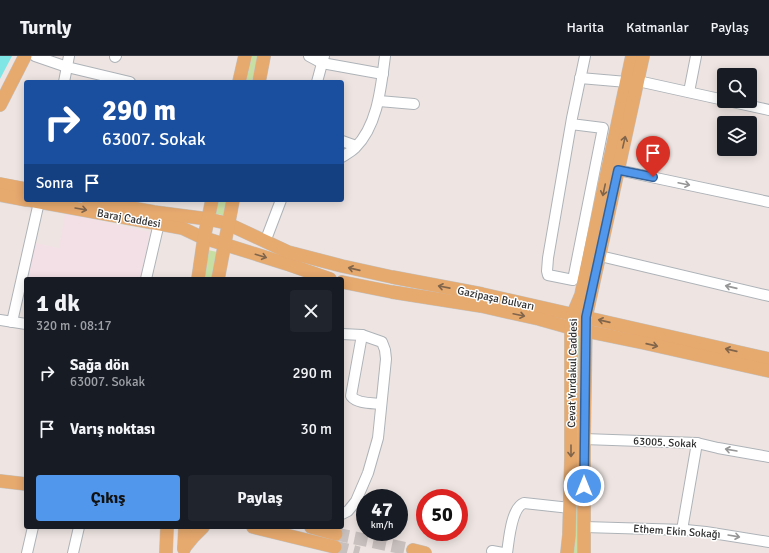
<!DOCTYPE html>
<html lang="tr">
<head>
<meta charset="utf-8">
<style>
	:root { --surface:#171b24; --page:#20242c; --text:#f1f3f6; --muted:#9ea1a6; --line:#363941; --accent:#5198ec }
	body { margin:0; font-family:Signika,sans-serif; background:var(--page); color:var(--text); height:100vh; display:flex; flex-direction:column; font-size:15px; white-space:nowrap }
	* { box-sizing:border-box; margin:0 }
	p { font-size:13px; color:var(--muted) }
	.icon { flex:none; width:22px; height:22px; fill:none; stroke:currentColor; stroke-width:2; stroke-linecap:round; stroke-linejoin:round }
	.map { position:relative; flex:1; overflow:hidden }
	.panel { position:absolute; left:24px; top:221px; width:320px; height:252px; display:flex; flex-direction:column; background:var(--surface); border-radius:4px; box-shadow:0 2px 10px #0003 }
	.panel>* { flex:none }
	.banner { position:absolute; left:24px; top:24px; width:320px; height:122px; border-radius:4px; box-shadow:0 2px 10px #0003; background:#1a4fa0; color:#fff; overflow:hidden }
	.tools { position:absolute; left:717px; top:12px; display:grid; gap:8px }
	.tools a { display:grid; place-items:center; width:40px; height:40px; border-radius:4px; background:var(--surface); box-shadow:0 2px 10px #0003; font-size:20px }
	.speed { position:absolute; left:356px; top:433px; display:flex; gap:8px; font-size:20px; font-weight:700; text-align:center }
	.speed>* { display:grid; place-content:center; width:52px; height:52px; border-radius:50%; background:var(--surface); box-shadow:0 2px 10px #0003; line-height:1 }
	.speed small { font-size:10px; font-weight:400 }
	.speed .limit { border:6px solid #d22; background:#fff; color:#111 }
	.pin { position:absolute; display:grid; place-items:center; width:34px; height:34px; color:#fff; margin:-41px -17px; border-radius:50% 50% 50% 0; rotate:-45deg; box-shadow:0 0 4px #0007 }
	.pin .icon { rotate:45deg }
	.me { position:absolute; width:44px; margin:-22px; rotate:0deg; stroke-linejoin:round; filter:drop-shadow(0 0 3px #0008) }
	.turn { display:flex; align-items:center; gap:14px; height:84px; padding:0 12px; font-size:18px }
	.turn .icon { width:52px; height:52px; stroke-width:2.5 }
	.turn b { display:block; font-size:28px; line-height:34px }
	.then { display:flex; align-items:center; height:38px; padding:0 12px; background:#0003; gap:8px; font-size:15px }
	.round { display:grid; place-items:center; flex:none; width:42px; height:42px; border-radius:4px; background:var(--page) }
	.overview { display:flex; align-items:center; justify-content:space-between; height:68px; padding:0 12px }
	h1 { font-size:24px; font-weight:800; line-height:30px }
	.primary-button { display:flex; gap:8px; margin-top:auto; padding:8px 12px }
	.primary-button a { flex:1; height:46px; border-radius:4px; background:var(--accent); color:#111; font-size:16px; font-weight:800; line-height:46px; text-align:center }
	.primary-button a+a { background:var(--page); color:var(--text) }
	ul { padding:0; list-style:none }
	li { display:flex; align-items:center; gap:12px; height:56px; padding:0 12px }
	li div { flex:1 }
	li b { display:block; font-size:15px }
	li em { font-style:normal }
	header { display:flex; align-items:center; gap:24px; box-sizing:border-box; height:56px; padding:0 20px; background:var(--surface); border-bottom:1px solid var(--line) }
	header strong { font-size:19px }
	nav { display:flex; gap:22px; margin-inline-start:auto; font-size:14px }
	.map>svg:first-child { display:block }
	.medical { fill:#f3e0e6 }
	.green { fill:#c8dfa4 }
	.water { fill:#7fe6e5 }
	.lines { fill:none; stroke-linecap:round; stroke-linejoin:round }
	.major-tunnel { stroke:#c8c0be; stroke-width:13; stroke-dasharray:13 6; stroke-linecap:butt }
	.minor-casing { stroke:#aeb3b8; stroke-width:12 }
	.major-casing { stroke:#c4c4c4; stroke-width:14 }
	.minor { stroke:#fff; stroke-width:10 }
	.major { stroke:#e6a96e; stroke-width:13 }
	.oneway { stroke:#81654b }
	.oneway2 { stroke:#969696 }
	.route-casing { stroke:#356399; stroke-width:10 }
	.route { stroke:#5198ec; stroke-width:7 }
	.labels { text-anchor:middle; stroke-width:3; stroke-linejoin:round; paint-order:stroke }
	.street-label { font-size:11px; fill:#2e2e2e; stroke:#fff }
</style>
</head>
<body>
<header>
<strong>Turnly</strong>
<nav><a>Harita</a><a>Katmanlar</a><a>Paylaş</a></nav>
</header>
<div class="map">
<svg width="769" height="497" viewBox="0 0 769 497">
	<rect width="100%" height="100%" fill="#eee5e2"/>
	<polygon class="medical" points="65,157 150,176 140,223 28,223 35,187 59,192"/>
	<g class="green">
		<polygon points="252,0 258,0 252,26 246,26"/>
		<polygon points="218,144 227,144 224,160 219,158 214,158"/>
		<polygon points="208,194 217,196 212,223 204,223"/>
		<polygon points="580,281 579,497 572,497 577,282"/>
	</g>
	<polygon class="water" points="0,0 12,0 0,23"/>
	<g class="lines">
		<g class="major-tunnel">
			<polyline points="336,478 413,494"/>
			<polyline points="335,491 359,497"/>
		</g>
		<g class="minor-casing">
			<g id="minor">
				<polyline points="35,0 67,11 130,26"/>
				<polyline points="309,0 322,7 383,18"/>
				<polyline points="115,1 116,0"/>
				<polyline points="580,22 627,26"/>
				<polyline points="638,25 724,44"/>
				<polyline points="64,26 69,0"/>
				<polyline points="317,26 324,0"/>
				<polyline points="689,36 696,0"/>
				<polyline points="379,45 414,48"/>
				<polyline points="728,45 769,54"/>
				<polyline points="571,68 603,72 573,224 548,219 547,215 548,202 572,62 585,0"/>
				<polyline points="342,85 356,90"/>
				<path d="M 342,101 C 346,98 351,96 355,92 C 378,69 381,31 385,0"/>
				<polyline points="618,114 769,146"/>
				<polyline points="265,186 281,144"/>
				<polyline points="600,200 769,240"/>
				<polyline points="146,223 159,167"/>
				<polyline points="0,264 26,268"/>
				<polyline points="12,266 39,146"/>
				<polyline points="342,278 362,279 382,286 385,294 386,303 378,382 368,417 356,445 348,455 342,458"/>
				<path d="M 362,279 L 351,340 C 357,348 372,347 381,348"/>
				<polyline points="584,383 697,387 718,392 769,401"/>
				<polyline points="584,471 686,474 706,476 769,486"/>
				<polyline points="682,474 697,387"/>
				<polyline points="492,495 503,497"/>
				<polyline points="27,497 33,471"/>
				<polyline points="73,497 79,471"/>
				<path d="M 507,497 C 509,484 511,452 524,447 L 570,452"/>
			</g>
		</g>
		<g class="major-casing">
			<g id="major">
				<polyline points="239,26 245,0"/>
				<polyline points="259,26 264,0"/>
				<polyline points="0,49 25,0"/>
				<polyline points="0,128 26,133"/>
				<polyline points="0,139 26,144"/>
				<polyline points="29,144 182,172 201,181 287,208 330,223"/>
				<polyline points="88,144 154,156 208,163 226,167 288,196 342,210 392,221 482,238 769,303"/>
				<polyline points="198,223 204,182 212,144"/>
				<polyline points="218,223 233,144"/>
				<polyline points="342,226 392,236 481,250 539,263 571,272 644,287 769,315"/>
				<polyline points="0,425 26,428"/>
				<polyline points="253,471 335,491"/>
				<polyline points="311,471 336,478"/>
				<polyline points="184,492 193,481 203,471"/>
				<polyline points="184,493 185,471"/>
				<polyline points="413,494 425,497"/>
				<polyline points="166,497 167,471"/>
				<polyline points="567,497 569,479 571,403 571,272 573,258 581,239 632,0"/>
				<polyline points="584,497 584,383 586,261 643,0"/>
			</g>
		</g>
		<use href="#minor" class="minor"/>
		<use href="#major" class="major"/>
	</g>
	<defs><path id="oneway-shaft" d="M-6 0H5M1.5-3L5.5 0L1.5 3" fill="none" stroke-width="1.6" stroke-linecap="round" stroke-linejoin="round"/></defs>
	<g class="oneway">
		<use href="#oneway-shaft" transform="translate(624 86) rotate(-77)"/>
		<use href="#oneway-shaft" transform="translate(604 134) rotate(102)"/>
		<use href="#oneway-shaft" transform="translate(81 153) rotate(10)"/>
		<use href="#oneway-shaft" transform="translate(261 200) rotate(17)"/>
		<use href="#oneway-shaft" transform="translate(354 213) rotate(-167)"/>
		<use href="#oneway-shaft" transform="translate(444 231) rotate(-169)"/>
		<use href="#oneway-shaft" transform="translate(519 259) rotate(12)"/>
		<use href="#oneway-shaft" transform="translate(604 265) rotate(-167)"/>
		<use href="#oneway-shaft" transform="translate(652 289) rotate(13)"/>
		<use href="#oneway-shaft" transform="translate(731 294) rotate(-167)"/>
		<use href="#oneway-shaft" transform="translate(571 395) rotate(90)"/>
	</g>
	<g class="oneway2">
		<use href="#oneway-shaft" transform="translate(684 128) rotate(12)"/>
		<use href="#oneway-shaft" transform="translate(731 231) rotate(-167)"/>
		<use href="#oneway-shaft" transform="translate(731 394) rotate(-170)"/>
		<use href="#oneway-shaft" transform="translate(734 480) rotate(10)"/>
	</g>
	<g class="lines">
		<g class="route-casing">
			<polyline id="route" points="584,430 586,261 618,114 653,121"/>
		</g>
		<use href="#route" class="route"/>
	</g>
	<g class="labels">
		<g class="street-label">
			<text transform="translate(129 162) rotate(10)" y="4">Baraj Caddesi</text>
			<text transform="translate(496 242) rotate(12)" y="4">Gazipaşa Bulvarı</text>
			<text transform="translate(572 317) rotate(-89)" y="4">Cevat Yurdakul Caddesi</text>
			<text transform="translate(665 386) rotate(3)" y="4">63005. Sokak</text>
			<text transform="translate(677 475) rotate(4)" y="4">Ethem Ekin Sokağı</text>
		</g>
	</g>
</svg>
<div class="tools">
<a><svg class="icon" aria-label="search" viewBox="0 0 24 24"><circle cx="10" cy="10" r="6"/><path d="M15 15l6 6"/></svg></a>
<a><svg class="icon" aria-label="layers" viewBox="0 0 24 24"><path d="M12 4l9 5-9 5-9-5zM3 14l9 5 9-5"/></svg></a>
</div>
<div class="speed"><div>47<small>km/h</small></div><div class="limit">50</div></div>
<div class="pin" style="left:653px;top:121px;background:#d93025"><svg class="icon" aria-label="arrive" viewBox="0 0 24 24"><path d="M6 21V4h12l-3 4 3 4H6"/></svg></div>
<svg class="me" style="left:584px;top:430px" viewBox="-20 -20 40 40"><circle r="17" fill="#5198ec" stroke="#fff" stroke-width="3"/><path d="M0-11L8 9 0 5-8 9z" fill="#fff"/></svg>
<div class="banner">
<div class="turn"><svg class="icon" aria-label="right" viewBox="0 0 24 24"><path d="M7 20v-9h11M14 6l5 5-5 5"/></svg><div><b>290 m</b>63007. Sokak</div></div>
<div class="then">Sonra<svg class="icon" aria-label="arrive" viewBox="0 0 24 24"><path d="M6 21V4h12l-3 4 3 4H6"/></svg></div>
</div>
<section class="panel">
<div class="overview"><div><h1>1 dk</h1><p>320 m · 08:17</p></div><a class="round"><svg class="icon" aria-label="close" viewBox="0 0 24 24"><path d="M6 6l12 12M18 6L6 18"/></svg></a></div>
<ul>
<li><svg class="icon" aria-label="right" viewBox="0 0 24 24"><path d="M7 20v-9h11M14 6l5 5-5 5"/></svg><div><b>Sağa dön</b><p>63007. Sokak</p></div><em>290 m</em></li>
<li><svg class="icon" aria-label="arrive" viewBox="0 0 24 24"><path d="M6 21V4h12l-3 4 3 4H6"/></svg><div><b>Varış noktası</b></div><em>30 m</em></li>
</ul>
<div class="primary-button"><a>Çıkış</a><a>Paylaş</a></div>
</section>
</div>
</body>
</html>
